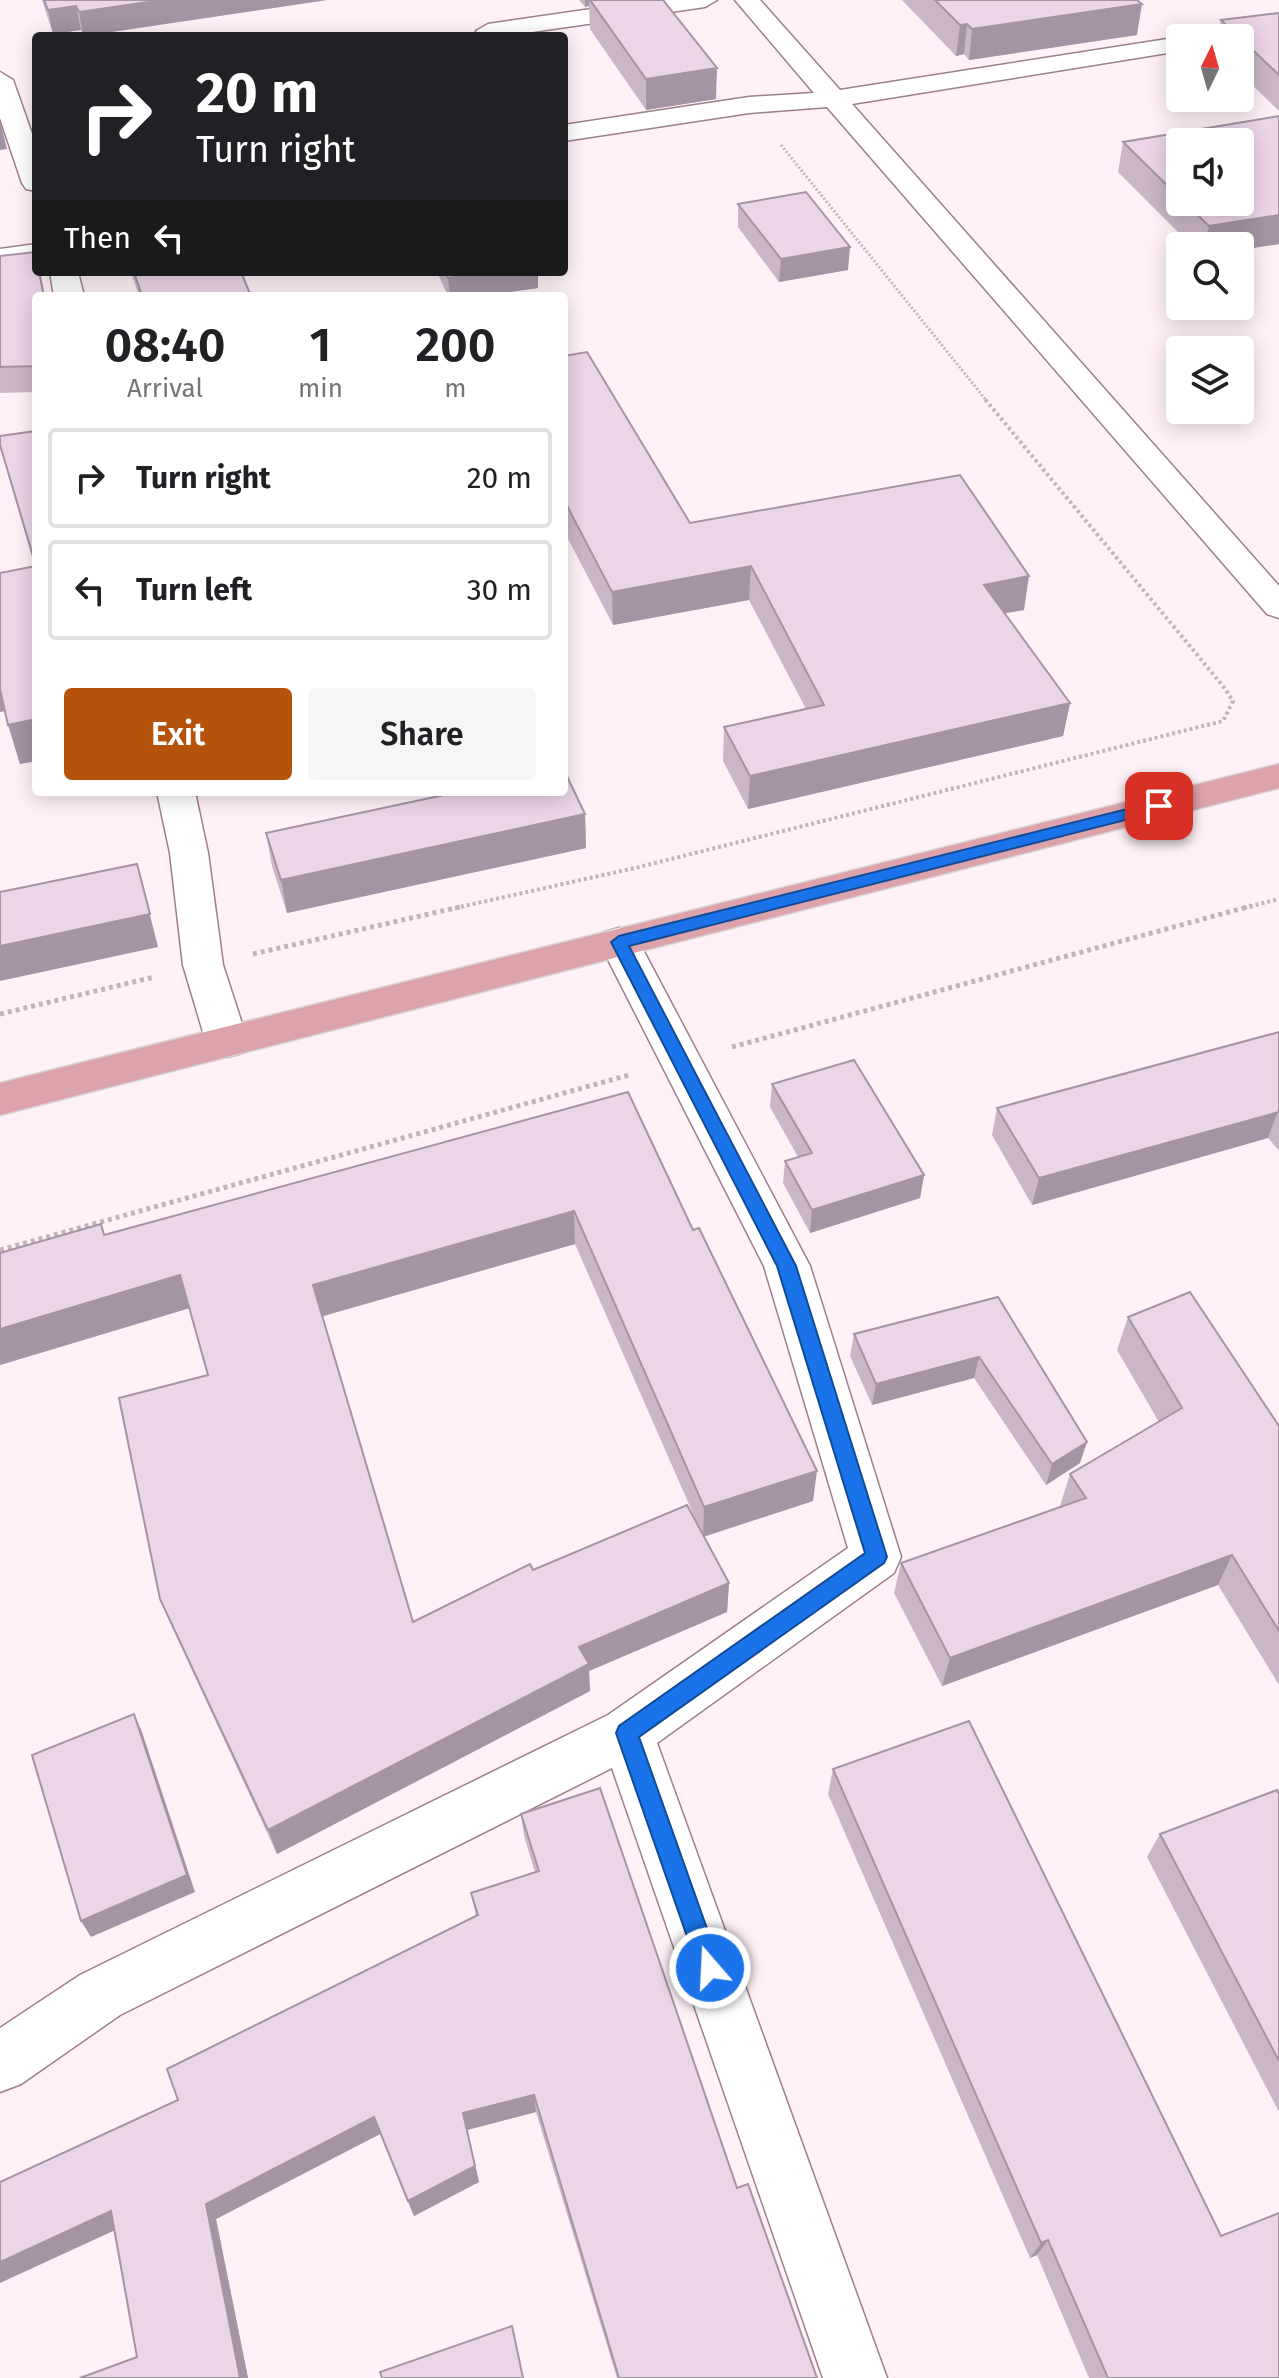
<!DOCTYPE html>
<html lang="en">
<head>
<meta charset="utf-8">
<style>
	:root { --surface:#fff; --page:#f6f6f6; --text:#202124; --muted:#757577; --line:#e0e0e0; --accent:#b45309 }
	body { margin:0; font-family:"Fira Sans",sans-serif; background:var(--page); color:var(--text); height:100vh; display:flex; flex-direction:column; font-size:30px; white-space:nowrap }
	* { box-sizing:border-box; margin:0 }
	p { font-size:26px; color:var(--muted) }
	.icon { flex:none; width:44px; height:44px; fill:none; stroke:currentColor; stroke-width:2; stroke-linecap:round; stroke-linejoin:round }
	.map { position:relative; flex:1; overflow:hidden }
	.sheet { position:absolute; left:32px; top:292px; width:536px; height:504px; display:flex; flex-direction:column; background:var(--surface); border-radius:8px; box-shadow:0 4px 20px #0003 }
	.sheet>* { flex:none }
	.top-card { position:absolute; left:32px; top:32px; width:536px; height:244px; border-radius:8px; box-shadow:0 4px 20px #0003; background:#202124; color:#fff; overflow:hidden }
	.needle { width:52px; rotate:5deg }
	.tools { position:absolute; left:1166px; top:24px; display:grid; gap:16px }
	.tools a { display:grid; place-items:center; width:88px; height:88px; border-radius:8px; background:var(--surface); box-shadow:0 4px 20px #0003; font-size:40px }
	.pin { position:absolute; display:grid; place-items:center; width:68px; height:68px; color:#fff; margin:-34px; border-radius:16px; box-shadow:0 4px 12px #0006 }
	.me { position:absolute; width:88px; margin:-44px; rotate:341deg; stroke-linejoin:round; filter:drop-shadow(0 0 6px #0008) }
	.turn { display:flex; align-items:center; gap:28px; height:168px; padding:0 32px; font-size:36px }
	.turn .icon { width:104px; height:104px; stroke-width:2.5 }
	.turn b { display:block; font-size:56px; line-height:68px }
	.then { display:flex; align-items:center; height:76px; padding:0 32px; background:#0003; gap:16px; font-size:30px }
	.eta { display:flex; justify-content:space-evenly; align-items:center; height:136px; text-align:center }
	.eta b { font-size:48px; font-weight:600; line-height:56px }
	.button { display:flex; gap:16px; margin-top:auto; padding:16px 32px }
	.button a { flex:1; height:92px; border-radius:8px; background:var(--accent); color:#fff; font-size:32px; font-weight:600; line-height:92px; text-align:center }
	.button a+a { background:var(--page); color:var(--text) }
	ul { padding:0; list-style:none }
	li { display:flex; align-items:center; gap:24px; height:100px; margin:0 16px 12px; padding:0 16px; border:4px solid var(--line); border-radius:8px }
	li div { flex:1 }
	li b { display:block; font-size:30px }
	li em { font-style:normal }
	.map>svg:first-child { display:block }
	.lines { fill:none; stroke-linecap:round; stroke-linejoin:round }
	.minor-casing { stroke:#9c7f8b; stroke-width:3 }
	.major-casing { stroke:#d6d4d5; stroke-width:3 }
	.path-far2 { stroke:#c2b5ba; stroke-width:3; stroke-dasharray:2 2; stroke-linecap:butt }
	.path-far1 { stroke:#c2b5ba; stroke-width:4; stroke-dasharray:3 3; stroke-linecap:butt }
	.path { stroke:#c2b5ba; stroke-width:5; stroke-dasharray:4 4; stroke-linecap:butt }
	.minor { fill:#fff; fill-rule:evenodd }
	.major { fill:#dca3aa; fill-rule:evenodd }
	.wall { fill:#cbb6c8; fill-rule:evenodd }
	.shaded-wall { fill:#a594a3 }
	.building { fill:#ecd4e9; stroke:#a594a3; stroke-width:2 }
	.route { fill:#1a73e8; stroke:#114b97; stroke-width:2 }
</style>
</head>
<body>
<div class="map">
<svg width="1279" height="2378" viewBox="0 0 1279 2378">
	<rect width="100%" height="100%" fill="#fff1f7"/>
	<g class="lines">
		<g class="minor-casing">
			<g id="minor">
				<polygon points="654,0 717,0 705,7 505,36 479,36 476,31 488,24"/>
				<polygon points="735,0 760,0 840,90 1180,37 1186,38 1180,38 1180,51 852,104 1279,586 1279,618 1267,614 827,107 749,113 564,141 564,125 749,97 814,93"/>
				<polygon points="0,72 13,80 36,145 36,191 26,189 22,183 0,118"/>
				<polygon points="36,244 36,262 0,267 0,249"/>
				<polygon points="50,272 78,272 84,296 54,296"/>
				<polygon points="157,792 195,792 208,853 223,965 248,1042 242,1053 227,1057 212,1053 206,1042 183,965 170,853"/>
				<polygon points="619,928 633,932 639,942 810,1266 901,1557 894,1573 657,1743 887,2378 823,2378 612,1768 120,2015 21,2084 0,2092 0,2028 80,1975 608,1715 848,1548 764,1266 599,942 605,932"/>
			</g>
		</g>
		<g class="major-casing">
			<polygon id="major" points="1279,764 1279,788 0,1115 0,1083"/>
		</g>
		<polyline class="path-far2" points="781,145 986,400"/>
		<g class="path-far1">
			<polyline points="455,908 635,868 1223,721 1233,701 1223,686 984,398"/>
			<polyline points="1244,908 1279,899"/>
		</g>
		<g class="path">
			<polyline points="253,954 464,906"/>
			<polyline points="0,1014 154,977"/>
			<polyline points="732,1047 1251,906"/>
			<polyline points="0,1250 629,1075"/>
		</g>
		<use href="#minor" class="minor"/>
		<use href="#major" class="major"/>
	</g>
	<g class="wall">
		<polygon points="42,0 327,0 86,36 83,36 81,30 53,34"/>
		<polygon points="579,0 663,0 716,99 646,110 590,29 589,6 585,7"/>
		<polygon points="902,0 1137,0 1137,35 969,60 964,54 956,56"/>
		<polygon points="1279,13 1279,111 1240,73 1240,38 1218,38 1221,20"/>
		<path d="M 1279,116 L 1279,244 L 1240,250 L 1240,246 L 1192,246 L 1118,172 L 1123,142 ZM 1180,142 L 1240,142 L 1240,202 L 1180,202 Z"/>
		<polygon points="738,204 848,270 779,282 738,227"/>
		<polygon points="0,256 36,272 40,272 45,296 36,296 36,392 0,393"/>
		<polygon points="131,272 241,272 251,296 139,296"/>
		<polygon points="437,272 538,272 538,288 483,296 448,296"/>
		<polygon points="564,356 690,523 1024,610 1005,613 1070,703 1063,736 748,809 723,761 724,727 806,709 749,600 613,625 564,531"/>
		<polygon points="36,431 36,761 20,764 5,711 0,712 35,567 0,446"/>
		<polygon points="585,814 586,848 287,913 272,866 266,833"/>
		<polygon points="1279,1032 1279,1151 1268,1138 1032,1205 992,1135 997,1108"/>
		<polygon points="772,1084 924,1175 920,1198 810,1233 783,1183 785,1161 798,1157 770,1107"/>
		<path d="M 628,1092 L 813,1501 L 704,1536 L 729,1583 L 727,1612 L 589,1671 L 590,1691 L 277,1854 L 172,1627 L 160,1599 L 208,1375 L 189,1308 L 0,1365 L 0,1253 L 104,1235 ZM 575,1244 L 698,1525 L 533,1570 L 413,1622 L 322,1316 Z"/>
		<polygon points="998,1297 1080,1463 1046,1485 974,1378 872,1405 850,1356 854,1334"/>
		<polygon points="1128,1317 1279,1426 1279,1685 1218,1585 942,1686 894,1593 901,1563 1061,1507 1060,1506 1070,1474 1159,1422 1117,1350"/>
		<polygon points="833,1769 1221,2236 1279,2378 1089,2378 1037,2255 1030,2258 828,1794"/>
		<polygon points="1279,1794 1279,2112 1147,1857 1160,1834"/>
		<polygon points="521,1814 737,2188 817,2378 617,2378 536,2112 467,2130 479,2182 414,2216 380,2134 216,2219 248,2378 80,2378 137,2357 178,2100 476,1916 471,1893 535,1872 524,1836"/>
	</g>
	<g class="shaded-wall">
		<polygon points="162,0 327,0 83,36 79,12"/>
		<polygon points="585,0 589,0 589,6 585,7"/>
		<polygon points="1142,4 1137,35 969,60 972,29"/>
		<polygon points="76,6 81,30 53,34 48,10"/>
		<polygon points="967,24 964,54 956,56 960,25"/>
		<polygon points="717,68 716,99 646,110 646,79"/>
		<polygon points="0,124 1,124 7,149 0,150"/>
		<polygon points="1279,215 1279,244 1240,250 1240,246 1204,246 1209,226"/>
		<polygon points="850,247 848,270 779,282 781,259"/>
		<polygon points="487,272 538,272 538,288 483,296 450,296 448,278"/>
		<polygon points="751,566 749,600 613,625 612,592"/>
		<polygon points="1029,576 1024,610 979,618 984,585"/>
		<polygon points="0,685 8,710 0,712"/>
		<polygon points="1070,703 1063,736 748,809 750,776"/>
		<polygon points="36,719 36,761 20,764 8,725"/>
		<polygon points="585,814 586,848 287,913 281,880"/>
		<polygon points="137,864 158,947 0,981 0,946"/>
		<polygon points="1278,1111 1268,1138 1032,1205 1039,1178"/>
		<polygon points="924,1175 920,1198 810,1233 812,1210"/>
		<polygon points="574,1211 575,1244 320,1317 313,1285"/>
		<polygon points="180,1275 190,1308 0,1365 0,1329"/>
		<polygon points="979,1357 974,1378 872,1405 876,1384"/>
		<polygon points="1087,1442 1080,1463 1046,1485 1052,1464"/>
		<polygon points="817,1471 813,1501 703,1537 704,1507"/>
		<polygon points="1232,1555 1218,1585 942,1686 950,1658"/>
		<polygon points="729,1583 727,1612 589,1671 590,1691 277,1854 268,1830 579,1647"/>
		<polygon points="134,1714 142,1732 195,1892 91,1937 81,1921"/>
		<polygon points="534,2095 536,2112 467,2130 479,2182 414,2216 408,2201 463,2113"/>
		<polygon points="374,2117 380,2134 216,2219 248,2378 240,2378 206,2204"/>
		<polygon points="111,2211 124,2226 0,2283 0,2262"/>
		<polygon points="1048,2240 1037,2255 1030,2258 1041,2243"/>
	</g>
	<g class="building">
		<polygon points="44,0 162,0 79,12 76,6 48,10"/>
		<polygon points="590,0 663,0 717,68 646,79"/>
		<polygon points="935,0 1137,0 1142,4 972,29 967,24 960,25"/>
		<polygon points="1279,13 1279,75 1221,20"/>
		<polygon points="1279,116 1279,215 1209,226 1184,202 1240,202 1240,142 1180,142 1180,198 1123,142"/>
		<polygon points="806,192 850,247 781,259 738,204"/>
		<polygon points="35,252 36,272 39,272 44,296 36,296 36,366 0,367 0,256"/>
		<polygon points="134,272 241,272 251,296 142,296"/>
		<polygon points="446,272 487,272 448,278"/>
		<polygon points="587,352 690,523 960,475 1029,576 984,585 1070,703 750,776 724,727 824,705 751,566 612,592 564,500 564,356"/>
		<polygon points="36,431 36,719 8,725 0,689 0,573 36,566 0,445 0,436"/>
		<polygon points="564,770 585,814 281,880 266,833 458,792 564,792"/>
		<polygon points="137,864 150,914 0,946 0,892"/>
		<polygon points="1279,1032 1279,1112 1039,1178 997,1108"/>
		<polygon points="854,1060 924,1175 812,1210 785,1161 812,1153 772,1084"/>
		<polygon points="628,1092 693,1230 699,1228 817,1471 704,1507 574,1211 313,1285 413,1622 530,1564 533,1570 687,1505 729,1583 579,1647 589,1664 268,1830 160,1599 119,1398 208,1375 180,1275 0,1329 0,1253 101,1224 104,1235"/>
		<polygon points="1190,1292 1279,1426 1279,1631 1232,1555 950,1658 901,1563 1086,1498 1070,1474 1182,1408 1128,1317"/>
		<polygon points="998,1297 1087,1442 1052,1464 979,1357 876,1384 854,1334"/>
		<polygon points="134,1714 187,1875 81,1921 32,1755"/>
		<polygon points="969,1721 1221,2236 1279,2213 1279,2378 1108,2378 1048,2240 1041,2243 833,1769"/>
		<polygon points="600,1788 737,2188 748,2184 817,2378 619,2378 534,2095 463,2113 475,2166 408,2201 374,2117 206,2204 240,2378 80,2378 137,2357 111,2211 0,2262 0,2182 178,2100 167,2069 478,1915 471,1893 539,1871 521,1814"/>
		<polygon points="1277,1790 1279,1794 1279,2061 1160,1834"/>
		<polygon points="512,2326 523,2378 382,2378 380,2372"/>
	</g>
	<polygon class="route" points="1159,801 1167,806 1165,810 629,946 796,1266 887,1557 884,1563 639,1737 721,1968 718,1976 710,1980 701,1976 698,1968 616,1733 619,1726 865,1553 777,1266 611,942 619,936"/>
</svg>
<div class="tools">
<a><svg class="needle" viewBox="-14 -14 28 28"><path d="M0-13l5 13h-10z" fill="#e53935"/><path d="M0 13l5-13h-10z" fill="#757577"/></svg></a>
<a><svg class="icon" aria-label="sound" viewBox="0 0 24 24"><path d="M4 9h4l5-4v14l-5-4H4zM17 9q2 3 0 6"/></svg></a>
<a><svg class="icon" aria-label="search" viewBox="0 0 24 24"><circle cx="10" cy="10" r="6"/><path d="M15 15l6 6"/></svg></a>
<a><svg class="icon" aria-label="layers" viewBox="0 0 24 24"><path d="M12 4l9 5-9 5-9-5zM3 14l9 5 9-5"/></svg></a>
</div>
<div class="pin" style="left:1159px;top:806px;background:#d93025"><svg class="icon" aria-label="arrive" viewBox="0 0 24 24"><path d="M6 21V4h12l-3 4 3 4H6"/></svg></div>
<svg class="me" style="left:710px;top:1968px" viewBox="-20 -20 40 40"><circle r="17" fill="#1a73e8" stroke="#fff" stroke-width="3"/><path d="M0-11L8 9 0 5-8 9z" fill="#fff"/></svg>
<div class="top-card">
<div class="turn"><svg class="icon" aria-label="right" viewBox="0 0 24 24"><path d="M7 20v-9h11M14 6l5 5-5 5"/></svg><div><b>20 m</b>Turn right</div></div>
<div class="then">Then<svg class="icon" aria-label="left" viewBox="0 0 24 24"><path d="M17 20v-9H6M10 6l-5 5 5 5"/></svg></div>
</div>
<section class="sheet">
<div class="eta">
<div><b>08:40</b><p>Arrival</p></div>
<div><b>1</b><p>min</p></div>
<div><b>200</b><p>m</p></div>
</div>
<ul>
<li><svg class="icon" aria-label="right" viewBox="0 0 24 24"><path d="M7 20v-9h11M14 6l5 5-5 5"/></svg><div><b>Turn right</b></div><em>20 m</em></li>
<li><svg class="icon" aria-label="left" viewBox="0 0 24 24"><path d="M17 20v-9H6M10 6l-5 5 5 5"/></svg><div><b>Turn left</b></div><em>30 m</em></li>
</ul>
<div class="button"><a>Exit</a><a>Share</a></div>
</section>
</div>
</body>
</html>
